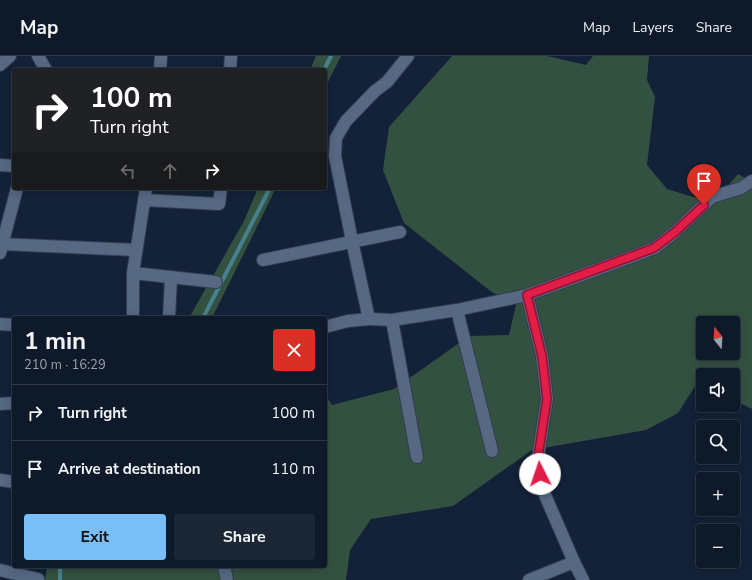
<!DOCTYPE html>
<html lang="en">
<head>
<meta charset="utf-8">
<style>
	:root { --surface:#0e1a2a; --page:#1c2736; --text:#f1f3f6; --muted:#9ba1a8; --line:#2e3847; --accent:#78bff7 }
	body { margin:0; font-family:"Nunito Sans",sans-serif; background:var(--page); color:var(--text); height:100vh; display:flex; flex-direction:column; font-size:15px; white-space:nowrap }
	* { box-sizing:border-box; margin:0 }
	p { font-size:13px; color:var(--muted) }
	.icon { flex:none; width:22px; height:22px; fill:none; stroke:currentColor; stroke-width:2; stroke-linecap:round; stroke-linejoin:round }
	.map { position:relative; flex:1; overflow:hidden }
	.drawer { position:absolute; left:12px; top:260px; width:315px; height:252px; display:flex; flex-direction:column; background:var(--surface); border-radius:4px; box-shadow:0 2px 10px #0003,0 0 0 1px var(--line) }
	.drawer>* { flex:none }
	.top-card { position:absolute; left:12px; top:12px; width:315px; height:122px; border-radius:4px; box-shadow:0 2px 10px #0003,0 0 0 1px var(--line); background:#202124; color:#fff; overflow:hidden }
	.needle { width:26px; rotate:342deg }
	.controls { position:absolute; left:696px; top:260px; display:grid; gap:8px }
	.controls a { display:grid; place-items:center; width:44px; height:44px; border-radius:4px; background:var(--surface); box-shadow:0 2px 10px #0003,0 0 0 1px var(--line); font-size:20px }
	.pin { position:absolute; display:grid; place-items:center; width:34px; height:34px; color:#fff; margin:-41px -17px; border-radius:50% 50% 50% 0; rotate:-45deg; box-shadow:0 0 4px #0007 }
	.pin .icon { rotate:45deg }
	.me { position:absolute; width:44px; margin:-22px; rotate:356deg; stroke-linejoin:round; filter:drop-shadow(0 0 3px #0008) }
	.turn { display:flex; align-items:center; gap:14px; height:84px; padding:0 12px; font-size:18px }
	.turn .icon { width:52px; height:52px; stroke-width:2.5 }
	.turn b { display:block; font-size:28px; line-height:34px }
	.lanes { display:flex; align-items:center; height:38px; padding:0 12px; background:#0003; justify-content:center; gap:20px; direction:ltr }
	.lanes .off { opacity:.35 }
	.round { display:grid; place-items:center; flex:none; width:42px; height:42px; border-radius:4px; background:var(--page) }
	.summary { display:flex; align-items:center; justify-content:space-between; height:68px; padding:0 12px }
	h1 { font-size:24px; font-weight:700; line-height:30px }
	.primary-button { display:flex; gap:8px; margin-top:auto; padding:8px 12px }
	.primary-button a { flex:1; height:46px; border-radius:4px; background:var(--accent); color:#111; font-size:16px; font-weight:700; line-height:46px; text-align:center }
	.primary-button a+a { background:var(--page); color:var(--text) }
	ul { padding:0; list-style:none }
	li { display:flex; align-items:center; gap:12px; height:56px; padding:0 12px; border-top:1px solid var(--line) }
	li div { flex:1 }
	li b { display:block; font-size:15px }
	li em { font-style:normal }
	header { display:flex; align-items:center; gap:24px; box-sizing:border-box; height:56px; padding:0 20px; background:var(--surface); border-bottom:1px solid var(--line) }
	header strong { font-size:19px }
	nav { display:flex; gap:22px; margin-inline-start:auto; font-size:14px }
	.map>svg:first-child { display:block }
	.green { fill:#335140; fill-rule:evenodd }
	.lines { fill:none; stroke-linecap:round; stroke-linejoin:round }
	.stream { stroke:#46808c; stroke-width:4 }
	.street-casing { stroke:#333c50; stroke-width:14 }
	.street { stroke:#566882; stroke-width:12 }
	.route-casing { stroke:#92132f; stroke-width:10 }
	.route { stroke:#e11d48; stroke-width:7 }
</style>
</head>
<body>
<header>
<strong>Map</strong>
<nav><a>Map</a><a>Layers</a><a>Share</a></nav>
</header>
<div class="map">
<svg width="752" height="524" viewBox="0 0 752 524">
	<rect width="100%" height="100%" fill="#132238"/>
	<g class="green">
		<polygon points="316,0 341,0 325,32 325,14 310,14"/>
		<path d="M 452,0 L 547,0 L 586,9 L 593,0 L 649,0 L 647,24 L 655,41 L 647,109 L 667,133 L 713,147 L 738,118 L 752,126 L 752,353 L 733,344 L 733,319 L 703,319 L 703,330 L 697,327 L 678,357 L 646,374 L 532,394 L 453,450 L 371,463 L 350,494 L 346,524 L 45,524 L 47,510 L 325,510 L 325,338 L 332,349 L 394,333 L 469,280 L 509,279 L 517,245 L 493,237 L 404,167 L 383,114 L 389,71 ZM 703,267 L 733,267 L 733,297 L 703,297 Z"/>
		<polygon points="258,132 276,132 212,262 189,262 244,165"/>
	</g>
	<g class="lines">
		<g class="stream">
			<polyline points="324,14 331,0"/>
			<polyline points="203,262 270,132"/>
			<polyline points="60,524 60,510"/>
		</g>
		<g class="street-casing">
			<g id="street">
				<polyline points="38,0 46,14"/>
				<polyline points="0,9 10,0"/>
				<polyline points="160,14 161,0"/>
				<polyline points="230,14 231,0"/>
				<polyline points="0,109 14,110"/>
				<polyline points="144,144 219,148 221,132"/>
				<polyline points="0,188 136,194"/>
				<polyline points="0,197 17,132"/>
				<polyline points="263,204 400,176"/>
				<polyline points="133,217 216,226"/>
				<polyline points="527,239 542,300 547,343 537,407 545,439 574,506 529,524"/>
				<polyline points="457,254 492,395"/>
				<polyline points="133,262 133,217 146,132"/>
				<polyline points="169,262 171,221"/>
				<polyline points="369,263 392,264 457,254 527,239 601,212 655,192 675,176 712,141 741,132 752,125"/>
				<polyline points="392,264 417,401"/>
				<polyline points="0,268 14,269"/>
				<polyline points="325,271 348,265 369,263 352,185 335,100 336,82 346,65 375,35 387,26 408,0"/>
				<polyline points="0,348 14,347"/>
				<polyline points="0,424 14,426"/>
				<polyline points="574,506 583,524"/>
				<polyline points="224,510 227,524"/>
				<polyline points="0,514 38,523"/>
			</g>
		</g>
		<use href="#street" class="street"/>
	</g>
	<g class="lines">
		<g class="route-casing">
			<polyline id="route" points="540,418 537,407 547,343 542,300 527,239 654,192 675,176 704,149"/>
		</g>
		<use href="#route" class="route"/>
	</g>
</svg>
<div class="controls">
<a><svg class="needle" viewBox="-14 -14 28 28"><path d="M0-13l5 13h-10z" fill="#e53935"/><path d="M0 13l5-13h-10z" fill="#9ba1a8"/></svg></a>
<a><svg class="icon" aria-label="sound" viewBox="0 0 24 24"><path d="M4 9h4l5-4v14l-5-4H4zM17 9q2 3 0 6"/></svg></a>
<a><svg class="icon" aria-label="search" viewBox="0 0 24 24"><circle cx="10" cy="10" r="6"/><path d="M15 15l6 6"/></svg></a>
<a>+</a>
<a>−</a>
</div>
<div class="pin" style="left:704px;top:149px;background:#d93025"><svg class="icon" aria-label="arrive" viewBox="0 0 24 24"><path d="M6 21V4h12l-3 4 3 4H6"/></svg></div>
<svg class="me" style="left:540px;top:418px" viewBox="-20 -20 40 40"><circle r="19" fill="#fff"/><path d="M0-13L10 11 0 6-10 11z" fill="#e11d48"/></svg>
<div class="top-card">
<div class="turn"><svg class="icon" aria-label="right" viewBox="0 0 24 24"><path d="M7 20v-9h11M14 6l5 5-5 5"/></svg><div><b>100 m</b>Turn right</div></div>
<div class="lanes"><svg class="icon off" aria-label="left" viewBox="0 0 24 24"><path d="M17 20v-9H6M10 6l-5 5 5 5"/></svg><svg class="icon off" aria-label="ahead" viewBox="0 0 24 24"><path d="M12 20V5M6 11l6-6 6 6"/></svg><svg class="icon" aria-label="right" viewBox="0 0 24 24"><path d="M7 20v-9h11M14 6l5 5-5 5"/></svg></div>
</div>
<section class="drawer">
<div class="summary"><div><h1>1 min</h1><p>210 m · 16:29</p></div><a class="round" style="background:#d93025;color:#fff"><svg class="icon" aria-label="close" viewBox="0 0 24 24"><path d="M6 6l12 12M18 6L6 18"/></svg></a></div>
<ul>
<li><svg class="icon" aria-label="right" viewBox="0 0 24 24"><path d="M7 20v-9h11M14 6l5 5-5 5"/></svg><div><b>Turn right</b></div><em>100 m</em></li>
<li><svg class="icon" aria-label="arrive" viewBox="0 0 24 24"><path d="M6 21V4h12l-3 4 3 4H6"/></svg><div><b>Arrive at destination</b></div><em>110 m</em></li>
</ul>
<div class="primary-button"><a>Exit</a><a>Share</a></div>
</section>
</div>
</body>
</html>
